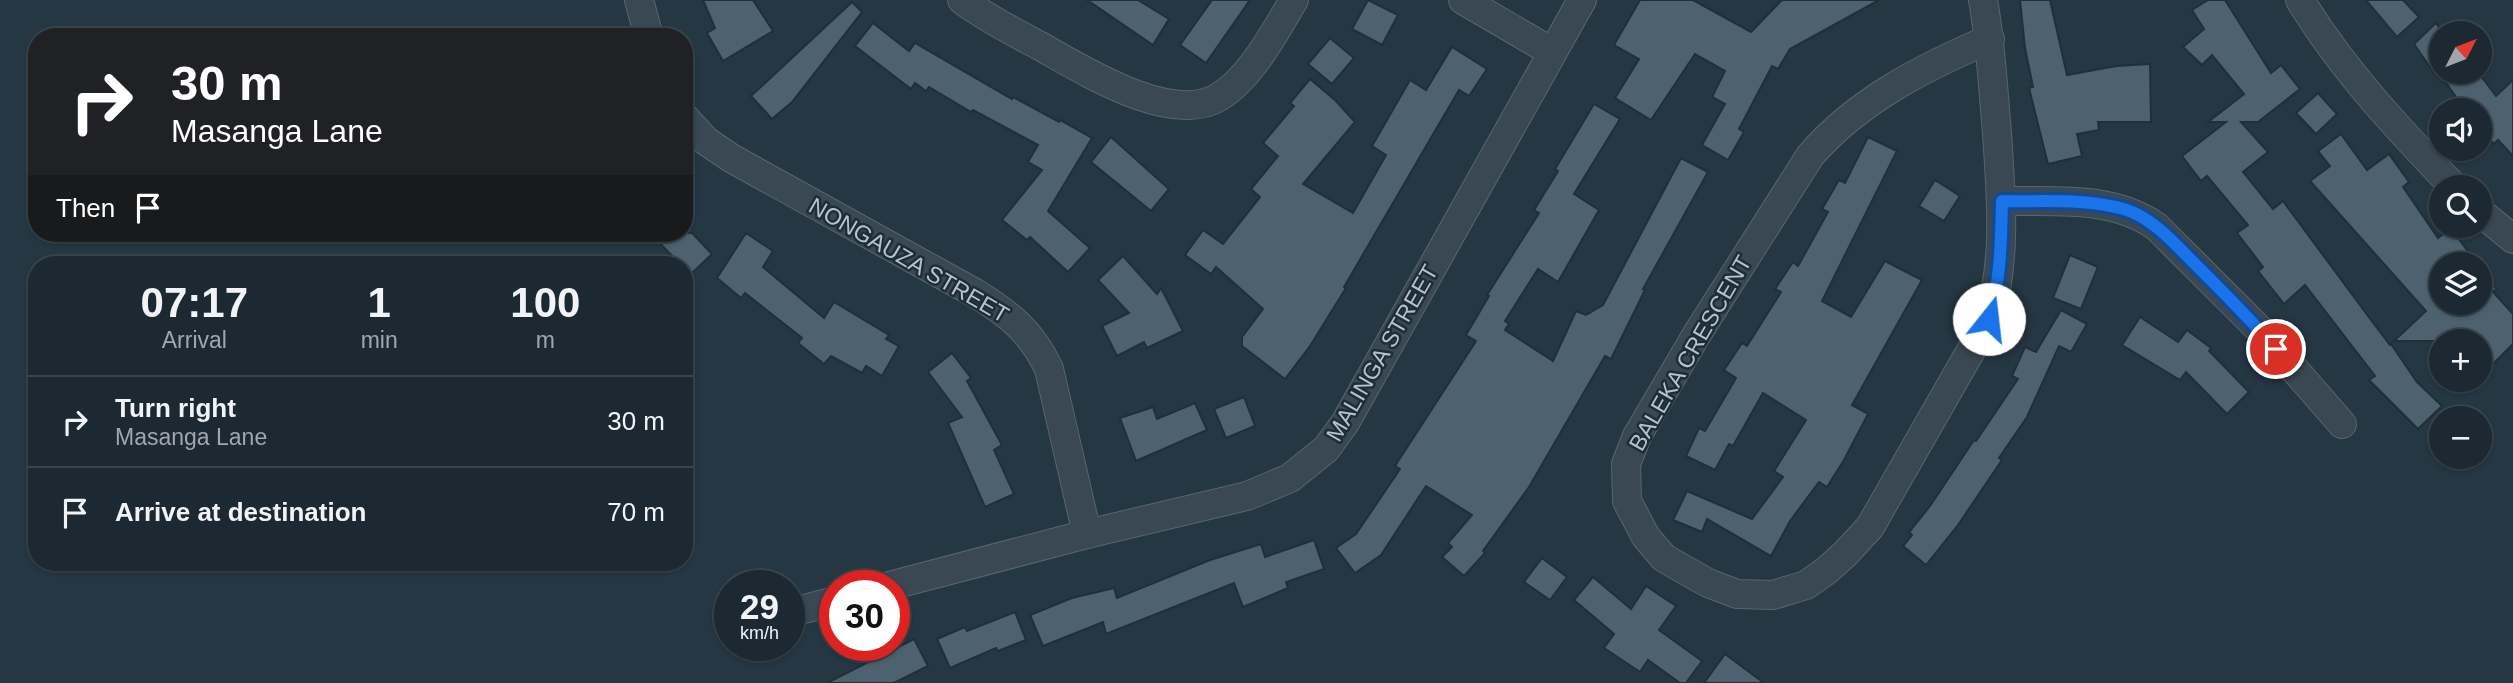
<!DOCTYPE html>
<html lang="en">
<head>
<meta charset="utf-8">
<style>
	:root { --surface:#1c2932; --page:#29353e; --text:#f1f3f6; --muted:#a0a6ac; --line:#3a454d }
	body { margin:0; font-family:Arial,sans-serif; background:var(--page); color:var(--text); height:100vh; display:flex; flex-direction:column; font-size:26px; white-space:nowrap }
	* { box-sizing:border-box; margin:0 }
	p { font-size:23px; color:var(--muted) }
	.icon { flex:none; width:38px; height:38px; fill:none; stroke:currentColor; stroke-width:2; stroke-linecap:round; stroke-linejoin:round }
	.map { position:relative; flex:1; overflow:hidden }
	.sheet { position:absolute; left:28px; top:256px; width:665px; height:315px; display:flex; flex-direction:column; background:var(--surface); border-radius:28px; box-shadow:0 2px 5px #0004,0 0 0 2px var(--line) }
	.sheet>* { flex:none }
	.hud { position:absolute; left:28px; top:28px; width:665px; height:214px; border-radius:28px; box-shadow:0 2px 5px #0004,0 0 0 2px var(--line); background:#202124; color:#fff; overflow:hidden }
	.needle { width:46px; rotate:48deg }
	.fabs { position:absolute; left:2429px; top:21px; display:grid; gap:14px }
	.fabs a { display:grid; place-items:center; width:63px; height:63px; border-radius:50%; background:var(--surface); box-shadow:0 2px 5px #0004,0 0 0 2px var(--line); font-size:35px }
	.speed { position:absolute; left:714px; top:570px; display:flex; gap:14px; font-size:35px; font-weight:700; text-align:center }
	.speed>* { display:grid; place-content:center; width:91px; height:91px; border-radius:50%; background:var(--surface); box-shadow:0 2px 5px #0004,0 0 0 2px var(--line); line-height:1 }
	.speed small { font-size:18px; font-weight:400 }
	.speed .limit { border:10px solid #d22; background:#fff; color:#111 }
	.pin { position:absolute; display:grid; place-items:center; width:60px; height:60px; color:#fff; margin:-30px; border:4px solid #fff; border-radius:50%; box-shadow:0 2px 7px #0007 }
	.me { position:absolute; width:77px; margin:-38px; rotate:16deg; stroke-linejoin:round; filter:drop-shadow(0 0 5px #0008) }
	.turn { display:flex; align-items:center; gap:24px; height:147px; padding:0 28px; font-size:32px }
	.turn .icon { width:91px; height:91px; stroke-width:2.5 }
	.turn b { display:block; font-size:49px; line-height:60px }
	.then { display:flex; align-items:center; height:66px; padding:0 28px; background:#0003; gap:14px; font-size:26px }
	.eta { display:flex; justify-content:space-evenly; align-items:center; height:119px; text-align:center }
	.eta b { font-size:42px; font-weight:700; line-height:49px }
	ul { padding:0; list-style:none }
	li { display:flex; align-items:center; gap:21px; height:91px; padding:0 28px; border-top:2px solid var(--line) }
	li div { flex:1 }
	li b { display:block; font-size:26px }
	li em { font-style:normal }
	.map>svg:first-child { display:block }
	.building { fill:#4d616f; stroke:#202f3a; stroke-width:2 }
	.lines { fill:none; stroke-linecap:round; stroke-linejoin:round }
	.minor-casing { stroke:#576670; stroke-width:30 }
	.minor { stroke:#394853; stroke-width:28 }
	.route-casing { stroke:#114b97; stroke-width:18 }
	.route { stroke:#1a73e8; stroke-width:12 }
	.labels { text-anchor:middle; stroke-width:5; stroke-linejoin:round; paint-order:stroke }
	.street-label { font-size:23px; fill:#b6c3cd; stroke:#1e2d38 }
</style>
</head>
<body>
<div class="map">
<svg width="2513" height="683" viewBox="0 0 2513 683">
	<rect width="100%" height="100%" fill="#253743"/>
	<g class="building">
		<polygon points="703,0 753,0 773,31 723,61 707,33 715,28"/>
		<polygon points="1087,0 1138,0 1169,19 1153,45"/>
		<polygon points="1212,0 1250,0 1206,63 1180,45"/>
		<polygon points="1368,0 1398,15 1382,45 1352,29"/>
		<polygon points="1640,0 1693,0 1751,32 1782,0 1879,0 1790,49 1778,69 1772,66 1739,129 1744,132 1728,160 1702,145 1725,104 1712,97 1725,71 1695,54 1651,120 1615,98 1639,59 1614,45"/>
		<polygon points="2020,0 2050,0 2067,75 2116,66 2150,64 2151,122 2098,122 2099,130 2077,134 2082,156 2048,164 2029,88 2033,87 2025,48"/>
		<polygon points="2208,0 2225,0 2271,73 2281,65 2300,89 2258,122 2241,122 2268,152 2243,172 2273,209 2283,201 2371,320 2390,345 2391,344 2417,382 2442,406 2418,429 2369,380 2375,376 2305,285 2284,304 2258,271 2263,267 2237,233 2248,225 2207,176 2201,181 2182,156 2226,122 2208,122 2244,94 2212,55 2202,65 2183,47 2204,29 2192,10"/>
		<polygon points="2366,0 2403,0 2419,17 2397,37"/>
		<polygon points="852,2 862,12 792,102 772,119 751,96"/>
		<polygon points="873,23 909,51 915,43 1012,99 1013,97 1059,122 1060,120 1092,138 1048,211 1090,248 1068,272 1030,237 1027,240 1002,220 1042,170 1028,162 1038,145 973,110 971,112 929,87 926,91 915,83 911,89 855,46"/>
		<polygon points="2436,23 2443,33 2441,33 2441,72 2478,72 2496,96 2513,80 2513,156 2498,140 2494,144 2480,130 2480,110 2465,110 2438,71 2434,73 2414,44"/>
		<polygon points="1330,38 1354,58 1332,84 1308,64"/>
		<polygon points="1452,47 1487,69 1469,96 1459,90 1344,287 1346,288 1310,346 1285,379 1242,346 1242,337 1263,309 1216,267 1211,274 1185,255 1203,230 1223,244 1260,197 1251,189 1278,156 1263,143 1294,106 1290,103 1310,79 1335,100 1355,122 1303,184 1353,213 1386,155 1372,146 1410,80 1426,90"/>
		<polygon points="2318,93 2337,114 2316,134 2296,113"/>
		<polygon points="1594,104 1620,119 1574,194 1599,210 1558,282 1538,269 1505,321 1509,324 1505,330 1553,361 1576,311 1586,315 1603,305 1681,158 1708,172 1643,289 1645,290 1611,359 1605,356 1529,487 1483,551 1485,553 1464,576 1442,557 1452,547 1448,543 1472,515 1426,486 1381,555 1355,573 1336,548 1356,534 1400,469 1395,466 1476,341 1466,335 1489,296 1487,295 1539,213 1534,210 1558,171 1555,169"/>
		<polygon points="2341,134 2367,170 2389,154 2409,182 2403,187 2438,238 2451,228 2477,264 2441,264 2441,303 2480,303 2480,269 2497,289 2493,292 2513,314 2513,344 2493,364 2480,350 2480,341 2394,341 2426,311 2310,181 2330,166 2318,151"/>
		<polygon points="1111,137 1169,189 1151,211 1091,162"/>
		<polygon points="1868,137 1897,151 1822,301 1851,317 1885,261 1922,280 1852,405 1868,414 1844,460 1827,487 1819,482 1790,521 1771,556 1707,519 1702,532 1673,520 1687,491 1752,519 1783,477 1774,471 1806,420 1763,393 1733,446 1729,444 1715,470 1686,456 1699,428 1705,431 1736,378 1724,370 1742,343 1747,346 1781,292 1775,289 1793,262 1798,266 1828,212 1822,209 1839,180 1845,183"/>
		<polygon points="1935,180 1960,196 1944,221 1919,206"/>
		<polygon points="650,233 692,233 712,254 690,275 684,268 684,264 680,264"/>
		<polygon points="746,233 773,251 763,267 824,318 834,302 889,335 886,339 899,346 882,376 866,366 862,373 831,356 824,364 798,343 802,338 745,293 741,298 717,278"/>
		<polygon points="2070,255 2098,267 2081,309 2053,298"/>
		<polygon points="1123,256 1157,294 1161,288 1183,331 1147,348 1144,342 1117,356 1102,326 1129,313 1098,280"/>
		<polygon points="2061,310 2087,324 2071,352 2059,346 2027,417 1999,458 2002,460 1958,525 1926,565 1903,546 1912,535 1909,532 1930,506 1974,440 1976,441 2018,379 2012,376 2025,347 2036,352"/>
		<polygon points="2140,317 2178,342 2187,330 2211,348 2209,351 2249,392 2227,414 2186,372 2180,380 2122,345"/>
		<polygon points="952,353 971,378 967,381 1002,445 994,450 1014,494 985,507 948,423 962,417 928,372"/>
		<polygon points="1244,397 1255,426 1226,438 1214,409"/>
		<polygon points="1195,403 1207,430 1136,461 1120,418 1153,407 1157,419"/>
		<polygon points="1314,540 1324,569 1286,582 1288,588 1243,607 1234,583 1106,634 1103,622 1043,646 1030,615 1072,598 1114,588 1117,598 1210,560 1261,544 1265,557"/>
		<polygon points="1542,558 1567,577 1550,600 1524,582"/>
		<polygon points="1593,577 1631,609 1646,586 1676,606 1659,630 1702,661 1686,683 1680,683 1648,660 1640,672 1604,648 1614,634 1574,600"/>
		<polygon points="1015,612 1026,640 998,651 996,648 950,668 937,639 965,627 967,631"/>
		<polygon points="914,639 928,666 894,683 827,683"/>
		<polygon points="1725,654 1764,683 1704,683"/>
	</g>
	<g class="lines">
		<g class="minor-casing">
			<g id="minor">
				<polyline points="639,0 649,37"/>
				<path d="M 962,0 C 986,18 1014,32 1040,46 C 1083,70 1171,126 1219,97 C 1251,78 1275,31 1294,0"/>
				<polyline points="1463,0 1552,52"/>
				<path d="M 1983,0 C 1991,44 1993,88 1997,133 C 2001,196 2007,258 1989,319 L 1870,527 L 1845,554 L 1826,571 L 1806,585 L 1773,595 L 1737,594 L 1708,583 L 1664,558 L 1646,537 L 1627,501 L 1626,464 L 1637,436 L 1697,334 L 1810,156 C 1857,101 1924,67 1990,39"/>
				<path d="M 2300,0 C 2342,69 2398,129 2454,187"/>
				<path d="M 684,117 L 706,141 L 731,158 L 975,293 C 1009,314 1032,332 1049,369 L 1087,534"/>
				<path d="M 2002,201 C 2054,202 2112,195 2157,227 L 2260,330 L 2342,424"/>
				<polyline points="2480,212 2513,239"/>
				<polyline points="889,586 1087,534 1247,496 1290,478 1326,449 1345,423 1582,0"/>
				<polyline points="789,613 835,601"/>
			</g>
		</g>
		<use href="#minor" class="minor"/>
	</g>
	<g class="lines">
		<g class="route-casing">
			<path id="route" d="M 1989,319 C 2001,279 2001,242 2002,201 C 2042,202 2085,198 2124,209 C 2156,219 2179,249 2203,272 C 2228,297 2253,322 2276,349"/>
		</g>
		<use href="#route" class="route"/>
	</g>
	<g class="labels">
		<g class="street-label">
			<text transform="translate(909 260) rotate(30)" y="8">NONGAUZA STREET</text>
			<text transform="translate(1382 353) rotate(-60)" y="8">MALINGA STREET</text>
			<text transform="translate(1690 353) rotate(-60)" y="8">BALEKA CRESCENT</text>
		</g>
	</g>
</svg>
<div class="fabs">
<a><svg class="needle" viewBox="-14 -14 28 28"><path d="M0-13l5 13h-10z" fill="#e53935"/><path d="M0 13l5-13h-10z" fill="#a0a6ac"/></svg></a>
<a><svg class="icon" aria-label="sound" viewBox="0 0 24 24"><path d="M4 9h4l5-4v14l-5-4H4zM17 9q2 3 0 6"/></svg></a>
<a><svg class="icon" aria-label="search" viewBox="0 0 24 24"><circle cx="10" cy="10" r="6"/><path d="M15 15l6 6"/></svg></a>
<a><svg class="icon" aria-label="layers" viewBox="0 0 24 24"><path d="M12 4l9 5-9 5-9-5zM3 14l9 5 9-5"/></svg></a>
<a>+</a>
<a>−</a>
</div>
<div class="speed"><div>29<small>km/h</small></div><div class="limit">30</div></div>
<div class="pin" style="left:2276px;top:349px;background:#d93025"><svg class="icon" aria-label="arrive" viewBox="0 0 24 24"><path d="M6 21V4h12l-3 4 3 4H6"/></svg></div>
<svg class="me" style="left:1989px;top:319px" viewBox="-20 -20 40 40"><circle r="19" fill="#fff"/><path d="M0-13L10 11 0 6-10 11z" fill="#1a73e8"/></svg>
<div class="hud">
<div class="turn"><svg class="icon" aria-label="right" viewBox="0 0 24 24"><path d="M7 20v-9h11M14 6l5 5-5 5"/></svg><div><b>30 m</b>Masanga Lane</div></div>
<div class="then">Then<svg class="icon" aria-label="arrive" viewBox="0 0 24 24"><path d="M6 21V4h12l-3 4 3 4H6"/></svg></div>
</div>
<section class="sheet">
<div class="eta">
<div><b>07:17</b><p>Arrival</p></div>
<div><b>1</b><p>min</p></div>
<div><b>100</b><p>m</p></div>
</div>
<ul>
<li><svg class="icon" aria-label="right" viewBox="0 0 24 24"><path d="M7 20v-9h11M14 6l5 5-5 5"/></svg><div><b>Turn right</b><p>Masanga Lane</p></div><em>30 m</em></li>
<li><svg class="icon" aria-label="arrive" viewBox="0 0 24 24"><path d="M6 21V4h12l-3 4 3 4H6"/></svg><div><b>Arrive at destination</b></div><em>70 m</em></li>
</ul>
</section>
</div>
</body>
</html>
